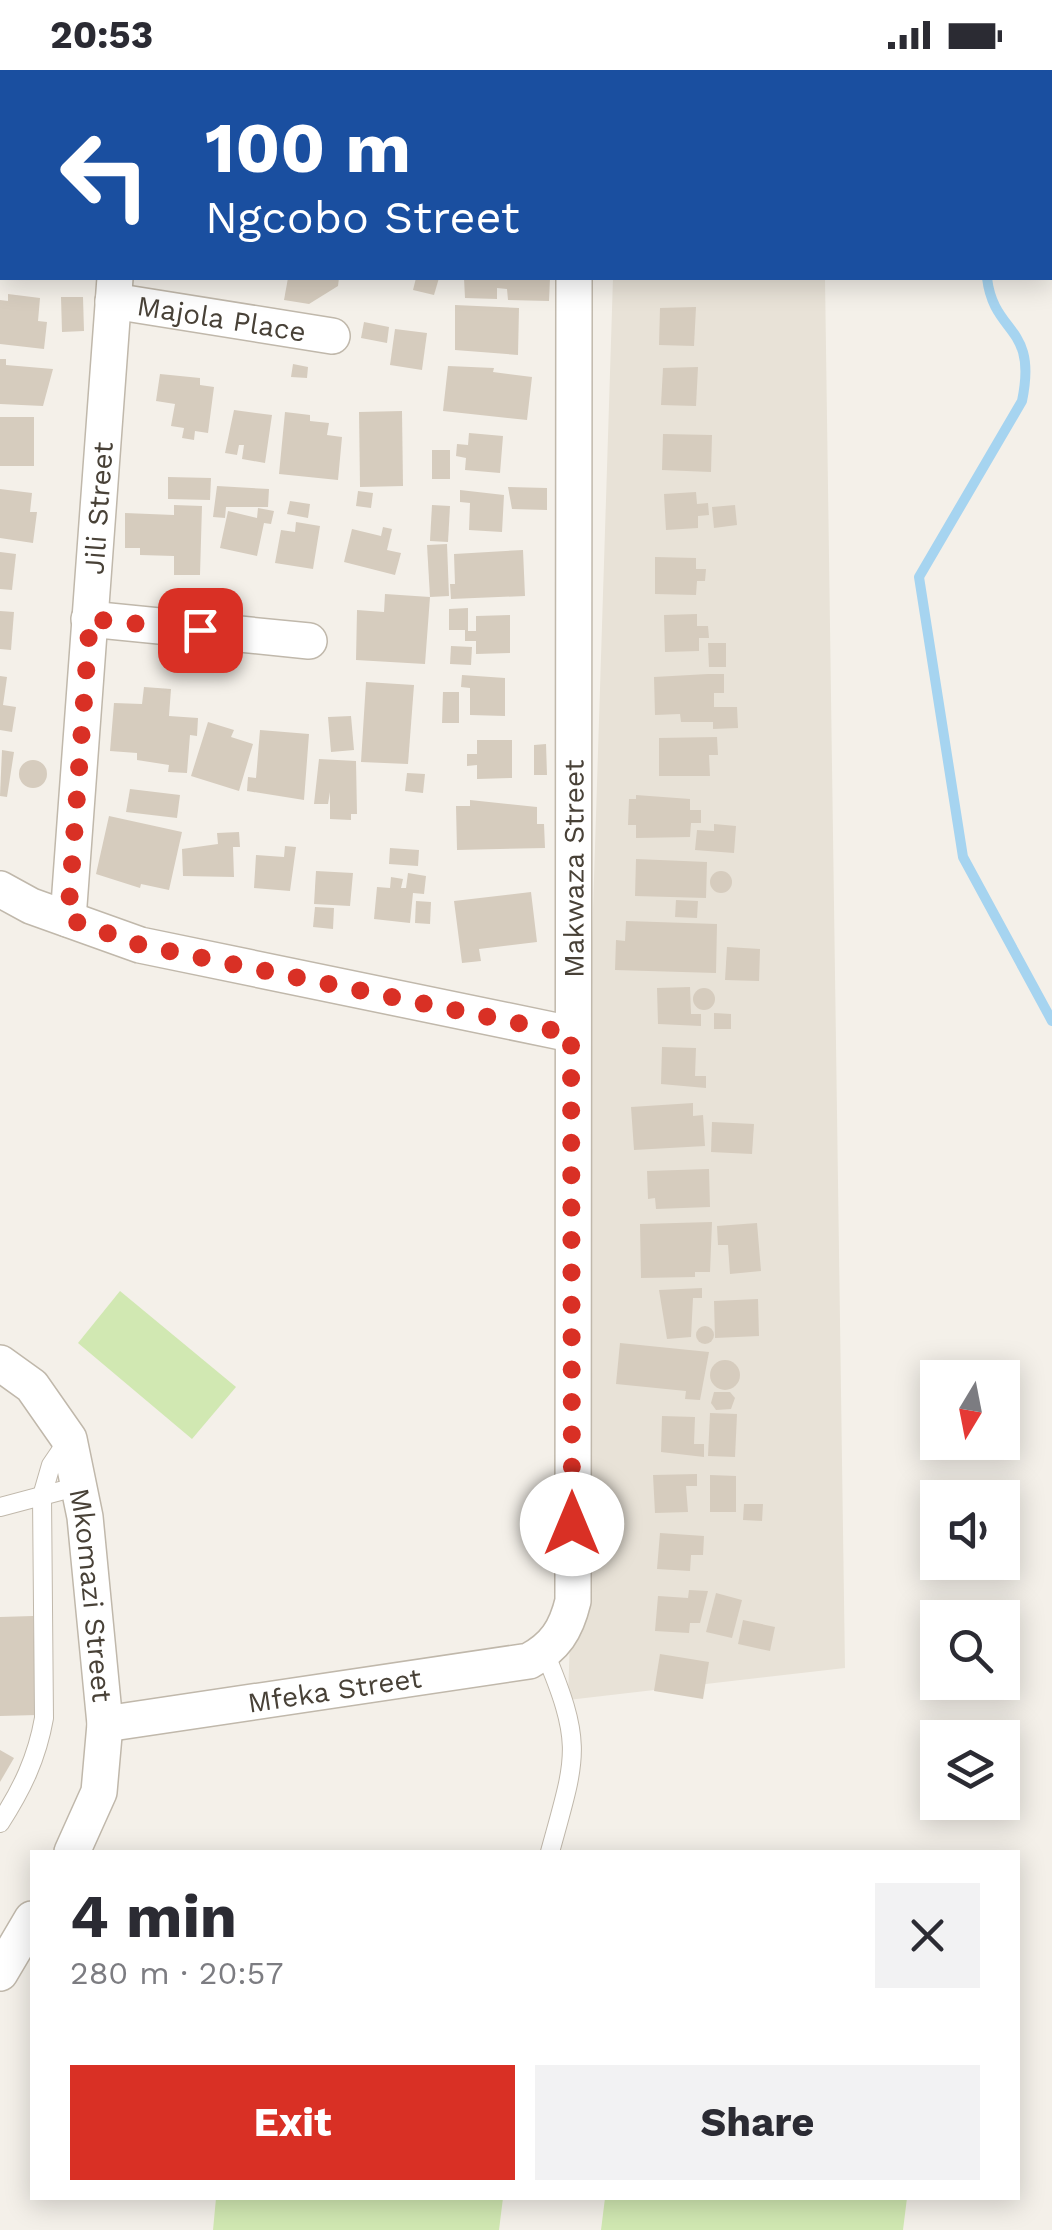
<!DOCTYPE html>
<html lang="en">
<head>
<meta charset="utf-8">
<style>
	:root { --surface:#fff; --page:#f2f2f3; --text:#2b2b33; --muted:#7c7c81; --accent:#d93025 }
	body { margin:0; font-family:"Work Sans",sans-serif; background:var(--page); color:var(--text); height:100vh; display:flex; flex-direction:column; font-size:38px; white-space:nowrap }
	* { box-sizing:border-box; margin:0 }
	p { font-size:32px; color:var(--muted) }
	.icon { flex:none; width:55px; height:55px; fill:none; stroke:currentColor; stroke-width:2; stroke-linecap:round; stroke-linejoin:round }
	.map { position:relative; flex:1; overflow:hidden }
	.drawer { position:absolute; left:30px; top:1780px; width:990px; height:350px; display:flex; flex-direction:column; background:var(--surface); border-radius:0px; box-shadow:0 5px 25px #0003 }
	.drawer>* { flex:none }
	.top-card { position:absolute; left:0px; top:0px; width:1052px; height:210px; box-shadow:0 5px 25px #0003; background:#1a4fa0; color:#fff; overflow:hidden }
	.needle { width:65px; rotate:190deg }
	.controls { position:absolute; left:920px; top:1290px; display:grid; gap:20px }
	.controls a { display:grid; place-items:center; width:100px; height:100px; border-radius:0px; background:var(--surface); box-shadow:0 5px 25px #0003; font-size:50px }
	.pin { position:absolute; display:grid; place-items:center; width:85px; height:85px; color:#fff; margin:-42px; border-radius:20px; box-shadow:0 5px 15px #0006 }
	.me { position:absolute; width:110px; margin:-55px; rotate:0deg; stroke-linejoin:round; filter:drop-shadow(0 0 8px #0008) }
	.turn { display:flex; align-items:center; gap:35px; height:210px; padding:0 40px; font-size:45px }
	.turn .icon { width:130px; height:130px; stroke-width:2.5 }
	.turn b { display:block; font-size:70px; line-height:85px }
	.round { display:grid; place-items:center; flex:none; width:105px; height:105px; border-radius:0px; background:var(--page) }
	.head { display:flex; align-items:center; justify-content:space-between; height:170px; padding:0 40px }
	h1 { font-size:60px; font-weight:700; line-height:75px }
	.primary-button { display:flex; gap:20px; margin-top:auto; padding:20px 40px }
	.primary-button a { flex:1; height:115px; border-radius:0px; background:var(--accent); color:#fff; font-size:40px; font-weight:700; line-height:115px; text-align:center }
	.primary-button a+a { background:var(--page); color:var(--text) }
	.status { display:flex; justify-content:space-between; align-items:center; height:70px; padding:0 50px; background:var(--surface); direction:ltr }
	.status svg { height:28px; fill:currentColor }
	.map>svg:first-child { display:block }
	.residential { fill:#e8e2d7 }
	.green { fill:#d1e8b2 }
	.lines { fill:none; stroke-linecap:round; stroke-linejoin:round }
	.stream { stroke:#a6d4f0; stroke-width:10 }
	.building { fill:#d6ccbe }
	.service-casing { stroke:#c0b8ab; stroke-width:20 }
	.minor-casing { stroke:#c0b8ab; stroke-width:38 }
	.service { stroke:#fff; stroke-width:18 }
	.minor { stroke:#fff; stroke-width:35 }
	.route { stroke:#d93025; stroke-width:18; stroke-dasharray:0 32.4 }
	.labels { text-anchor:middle; stroke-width:9; stroke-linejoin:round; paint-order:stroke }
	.street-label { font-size:28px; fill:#484137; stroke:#fff }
</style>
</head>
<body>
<div class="status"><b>20:53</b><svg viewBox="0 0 49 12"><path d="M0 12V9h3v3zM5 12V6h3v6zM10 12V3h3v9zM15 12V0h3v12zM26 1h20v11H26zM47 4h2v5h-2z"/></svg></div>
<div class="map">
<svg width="1052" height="2160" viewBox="0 0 1052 2160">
	<rect width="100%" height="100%" fill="#f4f0e9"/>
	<polygon class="residential" points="613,208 825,208 845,1598 568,1630"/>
	<g class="green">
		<polygon points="120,1221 236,1317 192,1369 78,1273"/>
		<polygon points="216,2128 503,2128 499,2160 213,2160"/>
		<polygon points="605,2128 907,2128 903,2160 601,2160"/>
	</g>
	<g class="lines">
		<g class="stream">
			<polyline points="1042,2 1042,0"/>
			<path d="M 987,208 C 994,266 1038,254 1022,331 L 919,507 L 963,787 L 1052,951"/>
		</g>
	</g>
	<g class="building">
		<polygon points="288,208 339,208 338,216 309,234 284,230"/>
		<polygon points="416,208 439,208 434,225 413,220"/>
		<polygon points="464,208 550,208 549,231 508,230 507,219 497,218 497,229 465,228"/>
		<polygon points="8,224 40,228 38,251 47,252 44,279 0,274 0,230 8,231"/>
		<polygon points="61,227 83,227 84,261 62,262"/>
		<polygon points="455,235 519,238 518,285 455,280"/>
		<polygon points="696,237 694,276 659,275 660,238"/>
		<polygon points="364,252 389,257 387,273 361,268"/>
		<polygon points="395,259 427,263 422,300 390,295"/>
		<polygon points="0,289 6,289 6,295 53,299 43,336 0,334"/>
		<polygon points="293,294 308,297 307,308 291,307"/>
		<polygon points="448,296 494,298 493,302 532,307 527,350 443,341"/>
		<polygon points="698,297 696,336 661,335 663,298"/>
		<polygon points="160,304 200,308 200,315 214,317 208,363 195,361 194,370 182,368 184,358 171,356 175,334 156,331"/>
		<polygon points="234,340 272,345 265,393 242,389 244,375 239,375 237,385 225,383"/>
		<polygon points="402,341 403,416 360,417 359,342"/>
		<polygon points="285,342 310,345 310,351 329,353 327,365 342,367 338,410 279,404"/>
		<rect x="0" y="347" width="34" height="49"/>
		<polygon points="469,363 503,366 500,403 465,400 466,388 456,386 457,374 468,375"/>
		<polygon points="663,364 712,365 711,402 662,400"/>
		<rect x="432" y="380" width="18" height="29"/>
		<polygon points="168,407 211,408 210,430 168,429"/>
		<polygon points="217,416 269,419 268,437 226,437 225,448 213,447"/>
		<polygon points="508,417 547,418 547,440 512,439"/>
		<polygon points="0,419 32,423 30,442 37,442 33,473 0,468"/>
		<polygon points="460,420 504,425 502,462 469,460 470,433 460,432"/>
		<polygon points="358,421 373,423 371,438 356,436"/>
		<polygon points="696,422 697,434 708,433 709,445 698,446 698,458 666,460 664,424"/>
		<polygon points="290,431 310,434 308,448 287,444"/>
		<polygon points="174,435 202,436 200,505 174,505 174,486 140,485 140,478 125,478 125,443 174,445"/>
		<polygon points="432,435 450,436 448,472 430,471"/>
		<polygon points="735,435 737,455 714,458 712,437"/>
		<polygon points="258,438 274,441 271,454 264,453 257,486 220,478 228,441 257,448"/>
		<polygon points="296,452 320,456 313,499 275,493 281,460 295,462"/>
		<polygon points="383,457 392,459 387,480 401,483 395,505 344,492 352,459 381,466"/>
		<polygon points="447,474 449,526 430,527 427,475"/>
		<polygon points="523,480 525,526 451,529 450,514 455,514 454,484"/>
		<polygon points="0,482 16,484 12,520 0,519"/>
		<polygon points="655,487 696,488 696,499 706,499 705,511 697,511 696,525 655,524"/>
		<polygon points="385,524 430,527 425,594 356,590 357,540 384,542"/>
		<polygon points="468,538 468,561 476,561 476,546 510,545 510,583 476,584 476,571 465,571 465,560 449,560 449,539"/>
		<polygon points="0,541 14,542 11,580 0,579"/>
		<polygon points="697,544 697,556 708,556 709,568 699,568 699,581 665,582 664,545"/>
		<polygon points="708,573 726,573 726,597 709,597"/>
		<polygon points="451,576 472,577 471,595 450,594"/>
		<polygon points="708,604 724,604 724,623 714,623 714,637 737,637 738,658 713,659 713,652 681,652 680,644 655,645 654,607"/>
		<polygon points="462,605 505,608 505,646 470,645 470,618 461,617"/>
		<polygon points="0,606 7,607 3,635 16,637 12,662 0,660"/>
		<polygon points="366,612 414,615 408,694 361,692"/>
		<polygon points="144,617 171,619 169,646 198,648 197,666 190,665 187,703 168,702 169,695 137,690 137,683 110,681 114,633 142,634"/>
		<polygon points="443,622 459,622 459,653 442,653"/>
		<polygon points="351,646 354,680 331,682 328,647"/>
		<polygon points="208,652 234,660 231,667 253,674 239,721 191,706"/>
		<polygon points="260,660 309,664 304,730 247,721 248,707 256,708"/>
		<polygon points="717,667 718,685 709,685 710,706 659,706 659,668"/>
		<polygon points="477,670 512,670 512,708 477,709 477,695 467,696 467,684 477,684"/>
		<polygon points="546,674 547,705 534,705 534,675"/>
		<polygon points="2,680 14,682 7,727 0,726"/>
		<polygon points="319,689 356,691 357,744 351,744 351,750 330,749 330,722 328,734 314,734"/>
		<circle cx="33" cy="704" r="14"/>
		<polygon points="407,703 425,704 423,723 405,721"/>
		<polygon points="130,719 180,725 177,748 126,742"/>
		<polygon points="636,725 690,729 690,740 701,740 701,753 691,753 690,767 636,768 636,755 628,755 629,729 636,729"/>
		<polygon points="470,730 537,737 537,754 544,754 545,778 457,780 456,736 470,736"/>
		<polygon points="109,746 182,762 169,820 141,814 140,818 96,804"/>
		<polygon points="714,754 736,756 734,783 695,780 697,760 714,761"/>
		<polygon points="239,762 240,777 233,777 234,807 183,806 182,779 218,774 217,763"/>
		<polygon points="285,776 296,777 290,821 254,818 256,785 284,787"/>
		<polygon points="390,778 419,780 418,796 389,794"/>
		<polygon points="636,789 707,792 706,828 635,826"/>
		<circle cx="721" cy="812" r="11"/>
		<polygon points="316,801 353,803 350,836 314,834"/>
		<polygon points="408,803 426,806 424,824 413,823 410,853 374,849 377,817 390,818 391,807 403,809 401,818 406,818"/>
		<polygon points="531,822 537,872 479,879 481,891 462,893 454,831"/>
		<polygon points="676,830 698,831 697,848 675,847"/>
		<polygon points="416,831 431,832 430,854 415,853"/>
		<polygon points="315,837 334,838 333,859 313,857"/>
		<polygon points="626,851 717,854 716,903 615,900 616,870 625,871"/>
		<polygon points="727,877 760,879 759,911 725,910"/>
		<polygon points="690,917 691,944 701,944 701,956 658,954 657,918"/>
		<circle cx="704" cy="929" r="11"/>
		<polygon points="714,943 731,944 731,959 714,959"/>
		<polygon points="662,977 696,978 695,1006 706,1006 706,1018 661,1014"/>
		<polygon points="693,1033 693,1046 703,1045 705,1076 634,1080 631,1037"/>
		<polygon points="712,1052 754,1054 752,1084 711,1082"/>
		<polygon points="709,1099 710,1137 656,1139 655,1128 648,1129 647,1101"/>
		<polygon points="712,1152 710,1202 695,1202 695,1207 641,1208 640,1154"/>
		<polygon points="757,1153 761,1201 730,1204 728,1175 718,1175 717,1156"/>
		<polygon points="702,1218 702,1228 693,1228 691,1267 667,1269 659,1220"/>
		<polygon points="758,1229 759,1266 715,1268 714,1231"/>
		<circle cx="705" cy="1265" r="9"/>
		<polygon points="620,1273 709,1282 700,1330 685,1329 686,1321 616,1314"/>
		<circle cx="725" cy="1305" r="15"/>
		<polygon points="714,1322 730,1322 735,1328 731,1339 716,1340 711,1333"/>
		<polygon points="710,1343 737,1344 735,1387 708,1386"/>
		<polygon points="662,1346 695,1347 694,1374 704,1374 704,1387 661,1382"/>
		<polygon points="697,1404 697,1416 686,1416 688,1442 655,1443 653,1405"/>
		<polygon points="710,1405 736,1406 736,1442 710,1442"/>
		<polygon points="744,1434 763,1434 762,1451 743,1450"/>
		<polygon points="660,1463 704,1466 703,1485 691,1485 690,1501 657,1499"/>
		<polygon points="689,1520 708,1521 700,1553 690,1553 689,1563 655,1561 658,1526 688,1528"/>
		<polygon points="716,1523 742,1530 732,1568 706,1562"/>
		<polygon points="33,1546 37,1645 0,1646 0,1547"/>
		<polygon points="743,1550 775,1557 770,1581 738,1574"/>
		<polygon points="660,1584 709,1592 703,1629 654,1621"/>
		<polygon points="0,1680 14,1688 0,1712"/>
	</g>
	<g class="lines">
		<g class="service-casing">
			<g id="service">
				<polyline points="0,1437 79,1416"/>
				<path d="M 545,1583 C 584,1676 576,1687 550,1782"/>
				<path d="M 0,1753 C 22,1719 37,1688 44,1648 L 42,1426 L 51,1395 L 68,1370"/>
			</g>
		</g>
		<g class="minor-casing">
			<g id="minor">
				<polyline points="126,2 126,0"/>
				<polyline points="575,2 575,0"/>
				<path id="s1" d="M 113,231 L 332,266"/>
				<polyline points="89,549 309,571"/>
				<polyline points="0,819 31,836 140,875 571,964"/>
				<path id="s2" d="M 68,849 L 115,208"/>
				<path id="s3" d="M 0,1293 L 32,1316 L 69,1369 L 85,1447 L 105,1654 L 99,1722 L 72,1782"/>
				<path id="s4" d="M 105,1654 L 529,1591 C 555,1577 566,1560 573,1531 L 574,208"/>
				<polyline points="0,1903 32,1849"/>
			</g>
		</g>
		<use href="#service" class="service"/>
		<use href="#minor" class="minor"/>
	</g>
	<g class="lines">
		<polyline class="route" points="200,560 90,549 68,849 140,875 571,964 572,1454"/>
	</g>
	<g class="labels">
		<g class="street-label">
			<text dy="10" stroke="none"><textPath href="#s1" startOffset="110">Majola Place</textPath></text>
			<text dy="10" stroke="none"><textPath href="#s2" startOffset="412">Jili Street</textPath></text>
			<text dy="10" stroke="none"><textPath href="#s4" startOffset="1238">Makwaza Street</textPath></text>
			<text dy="10" stroke="none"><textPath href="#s3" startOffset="262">Mkomazi Street</textPath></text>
			<text dy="10" stroke="none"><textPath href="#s4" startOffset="232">Mfeka Street</textPath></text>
		</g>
	</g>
</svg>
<div class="controls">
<a><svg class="needle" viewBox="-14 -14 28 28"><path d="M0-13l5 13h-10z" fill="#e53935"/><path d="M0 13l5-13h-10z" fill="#7c7c81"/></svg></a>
<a><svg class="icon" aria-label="sound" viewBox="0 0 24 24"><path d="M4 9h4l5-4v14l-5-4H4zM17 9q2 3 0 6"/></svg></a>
<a><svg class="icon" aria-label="search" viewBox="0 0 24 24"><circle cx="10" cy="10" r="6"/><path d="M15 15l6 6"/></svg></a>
<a><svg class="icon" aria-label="layers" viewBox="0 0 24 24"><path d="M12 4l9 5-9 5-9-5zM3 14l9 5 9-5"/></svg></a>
</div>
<div class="pin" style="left:200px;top:560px;background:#d93025"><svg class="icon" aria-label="arrive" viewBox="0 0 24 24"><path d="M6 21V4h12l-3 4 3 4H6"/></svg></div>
<svg class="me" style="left:572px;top:1454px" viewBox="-20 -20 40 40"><circle r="19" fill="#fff"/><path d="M0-13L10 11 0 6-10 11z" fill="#d93025"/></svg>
<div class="top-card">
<div class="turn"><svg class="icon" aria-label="left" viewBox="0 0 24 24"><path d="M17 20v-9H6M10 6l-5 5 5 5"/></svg><div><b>100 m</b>Ngcobo Street</div></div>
</div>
<section class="drawer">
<div class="head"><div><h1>4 min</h1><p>280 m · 20:57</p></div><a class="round"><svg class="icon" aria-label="close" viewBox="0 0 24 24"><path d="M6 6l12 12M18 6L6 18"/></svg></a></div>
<div class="primary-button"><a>Exit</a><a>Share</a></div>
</section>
</div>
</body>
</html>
